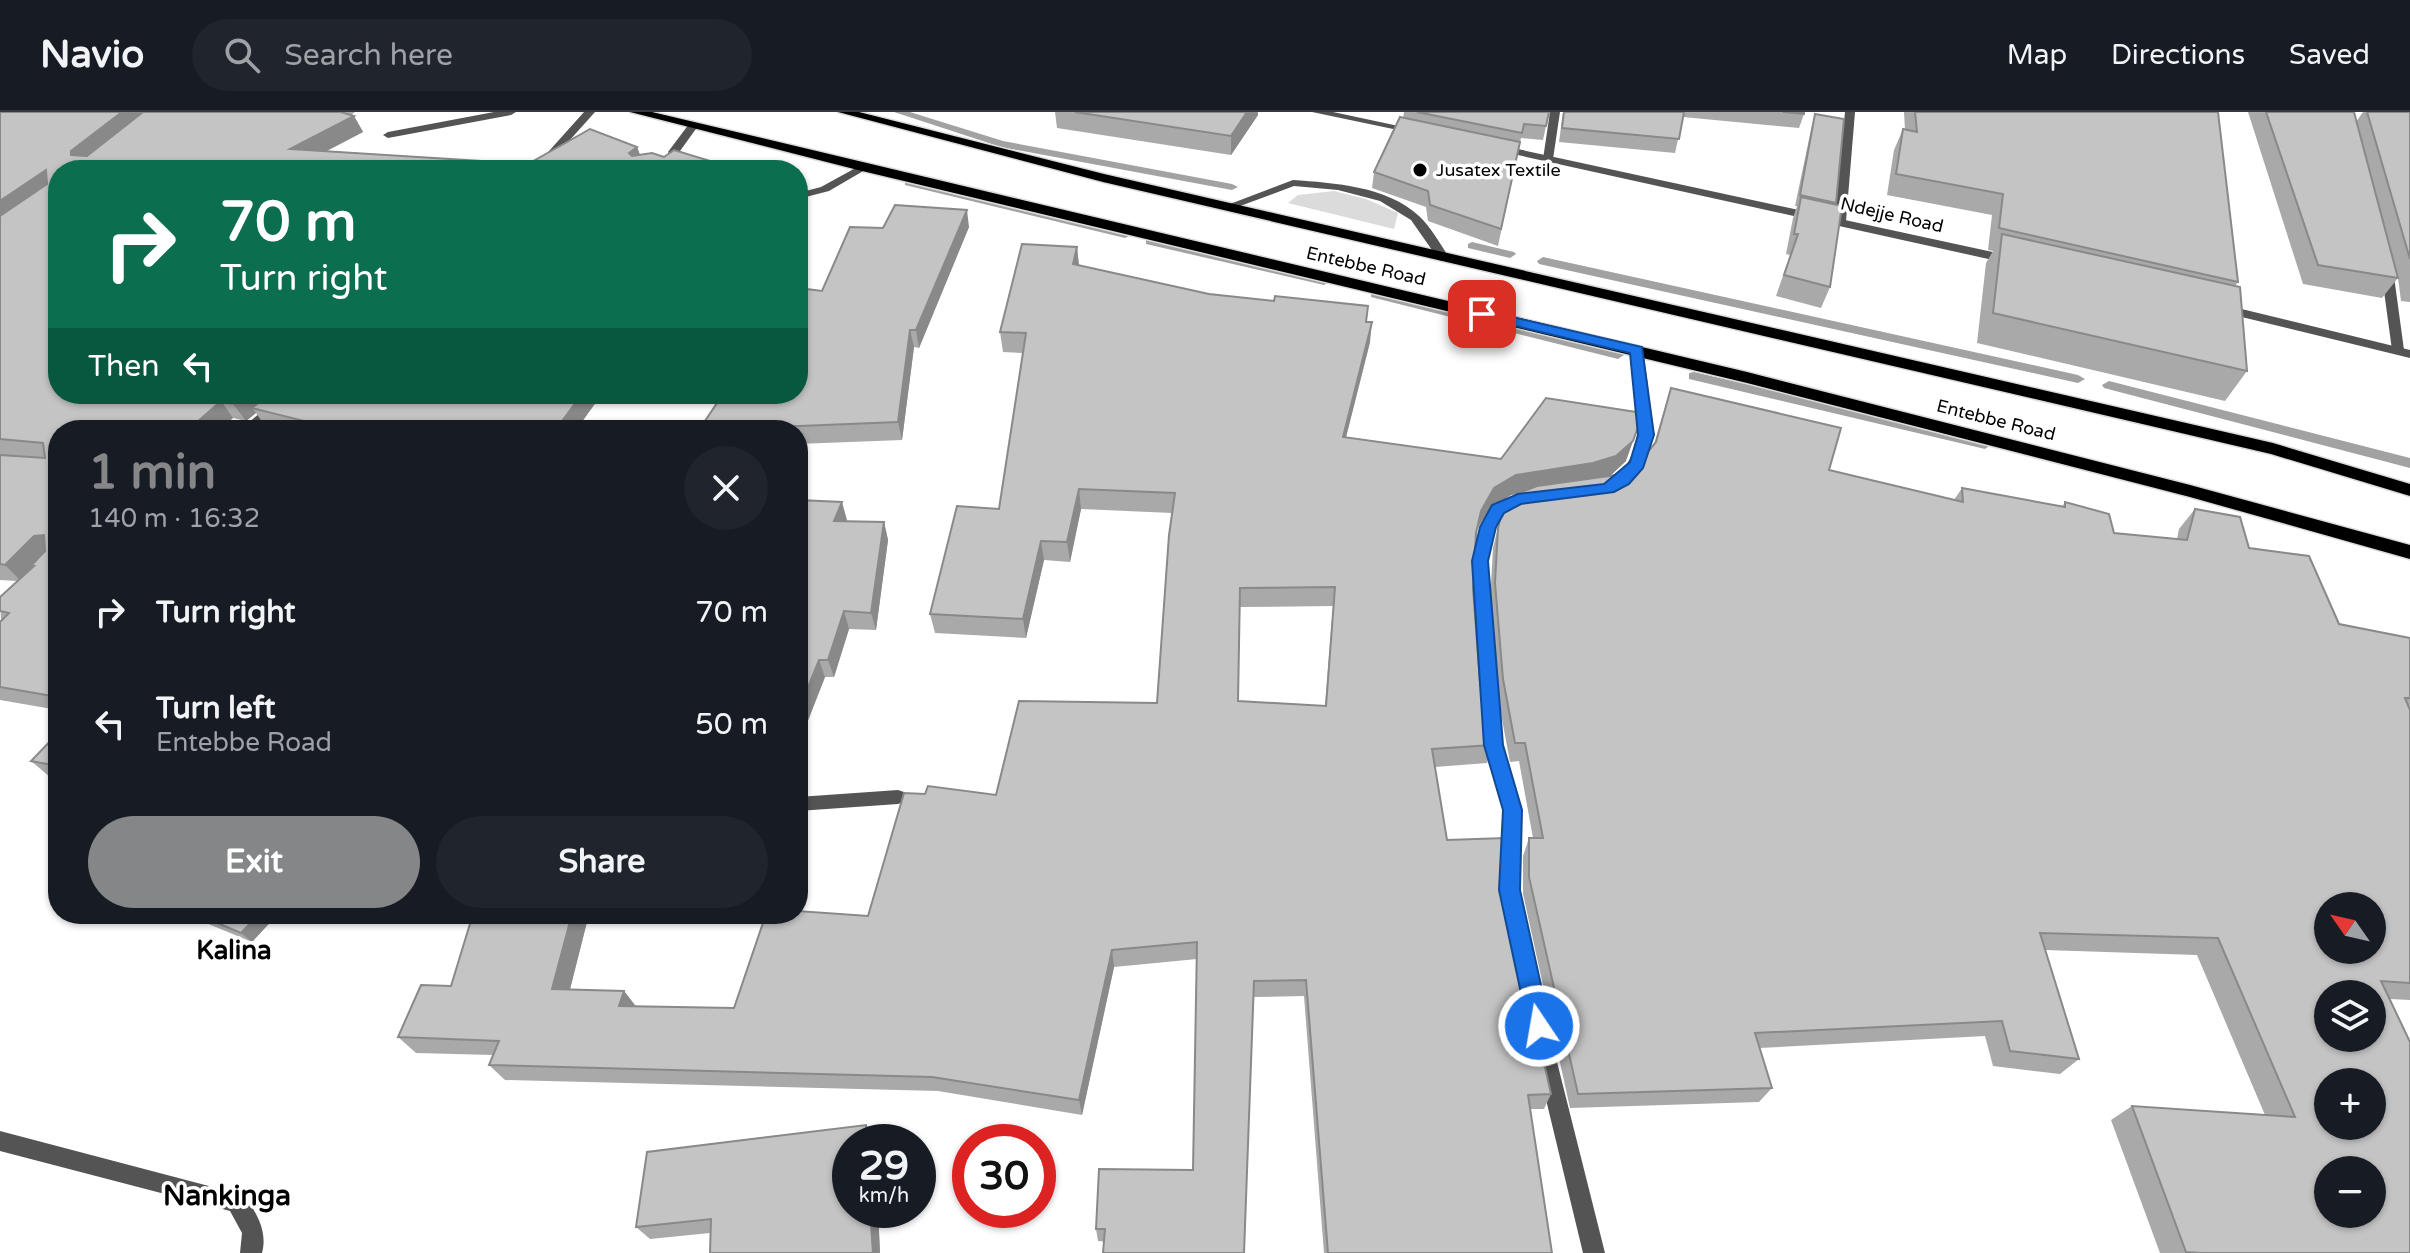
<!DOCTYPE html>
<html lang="en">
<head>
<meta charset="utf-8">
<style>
	:root { --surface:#171b24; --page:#20242c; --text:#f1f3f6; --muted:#9ea1a6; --line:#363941; --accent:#858687 }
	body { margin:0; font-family:"Varela Round",sans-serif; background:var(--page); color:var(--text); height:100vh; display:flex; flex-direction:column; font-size:30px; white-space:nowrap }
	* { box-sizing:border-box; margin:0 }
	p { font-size:26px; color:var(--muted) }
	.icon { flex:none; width:44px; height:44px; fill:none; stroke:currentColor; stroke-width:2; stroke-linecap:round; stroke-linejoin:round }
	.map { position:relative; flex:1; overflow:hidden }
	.panel { position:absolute; left:48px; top:308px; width:760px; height:504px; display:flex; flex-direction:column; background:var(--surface); border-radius:32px; box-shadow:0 2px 6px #0004 }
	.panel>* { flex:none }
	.guide { position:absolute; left:48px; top:48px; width:760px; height:244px; border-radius:32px; box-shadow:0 2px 6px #0004; background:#0b6e4f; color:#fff; overflow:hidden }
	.needle { width:52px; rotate:304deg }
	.fabs { position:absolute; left:2314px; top:780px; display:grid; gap:16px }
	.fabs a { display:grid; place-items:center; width:72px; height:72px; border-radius:50%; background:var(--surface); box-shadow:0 2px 6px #0004; font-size:40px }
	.speed { position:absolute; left:832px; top:1012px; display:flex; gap:16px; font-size:40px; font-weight:700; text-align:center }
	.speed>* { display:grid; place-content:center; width:104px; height:104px; border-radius:50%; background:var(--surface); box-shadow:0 2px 6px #0004; line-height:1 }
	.speed small { font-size:20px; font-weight:400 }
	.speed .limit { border:12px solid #d22; background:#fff; color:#111 }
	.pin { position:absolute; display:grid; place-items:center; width:68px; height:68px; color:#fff; margin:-34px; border-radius:16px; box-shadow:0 4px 12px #0006 }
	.me { position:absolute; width:88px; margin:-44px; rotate:348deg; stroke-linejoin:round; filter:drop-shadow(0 0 6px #0008) }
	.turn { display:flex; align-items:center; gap:28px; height:168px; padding:0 40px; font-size:36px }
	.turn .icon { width:104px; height:104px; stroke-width:2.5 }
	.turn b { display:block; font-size:56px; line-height:68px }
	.then { display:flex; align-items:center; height:76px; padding:0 40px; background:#0003; gap:16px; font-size:30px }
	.round { display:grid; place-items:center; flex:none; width:84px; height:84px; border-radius:42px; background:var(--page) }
	.summary { display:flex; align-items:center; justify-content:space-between; height:136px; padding:0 40px }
	h1 { font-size:48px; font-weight:700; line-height:60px; color:var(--accent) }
	.primary-button { display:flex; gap:16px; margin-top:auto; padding:16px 40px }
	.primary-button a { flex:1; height:92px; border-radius:48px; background:var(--accent); color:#fff; font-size:32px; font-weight:700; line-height:92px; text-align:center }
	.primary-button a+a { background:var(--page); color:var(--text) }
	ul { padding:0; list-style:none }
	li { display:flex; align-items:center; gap:24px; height:112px; padding:0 40px }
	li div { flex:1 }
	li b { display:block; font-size:30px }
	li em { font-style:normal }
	header { display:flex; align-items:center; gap:48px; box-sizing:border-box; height:112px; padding:0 40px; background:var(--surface); border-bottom:2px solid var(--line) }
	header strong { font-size:38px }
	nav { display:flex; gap:44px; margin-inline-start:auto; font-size:28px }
	.search { width:560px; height:72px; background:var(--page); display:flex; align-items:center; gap:20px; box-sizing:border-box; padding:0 28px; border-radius:44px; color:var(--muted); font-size:30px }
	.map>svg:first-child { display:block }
	.green { fill:#dbdbdb }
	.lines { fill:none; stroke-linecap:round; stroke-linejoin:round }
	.stream { fill:#a2a2a2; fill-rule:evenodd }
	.primary-casing { stroke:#dbdbdb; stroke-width:3 }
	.service { fill:#545454; fill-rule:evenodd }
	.minor { fill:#545454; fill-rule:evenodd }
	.tertiary { fill:#545454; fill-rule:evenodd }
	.primary { fill:#000; fill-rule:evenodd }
	.wall { fill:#a9a9a9; fill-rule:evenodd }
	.shaded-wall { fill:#898989 }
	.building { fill:#c4c4c4; stroke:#898989; stroke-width:2; fill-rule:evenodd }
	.route { fill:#1a73e8; stroke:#114b97; stroke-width:2 }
	.poi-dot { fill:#000; stroke:#fff; stroke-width:3 }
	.labels { text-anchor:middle; stroke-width:7; stroke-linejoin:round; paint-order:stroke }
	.far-poi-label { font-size:18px; fill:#000; stroke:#fff; text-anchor:start }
	.far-street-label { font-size:18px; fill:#000; stroke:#fff }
	.quarter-label { font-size:26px; font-weight:bold; fill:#000; stroke:#fff }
	.near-neighbourhood-label { font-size:28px; font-weight:bold; fill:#000; stroke:#fff }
</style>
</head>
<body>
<header>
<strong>Navio</strong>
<div class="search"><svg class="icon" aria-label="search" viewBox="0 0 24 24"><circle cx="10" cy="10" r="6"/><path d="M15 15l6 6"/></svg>Search here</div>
<nav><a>Map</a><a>Directions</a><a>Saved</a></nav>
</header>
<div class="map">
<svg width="2410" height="1141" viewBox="0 0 2410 1141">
	<rect width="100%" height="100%" fill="#fff"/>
	<polygon class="green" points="1334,79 1366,87 1398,101 1394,117 1288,91 1298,83"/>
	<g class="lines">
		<g class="stream">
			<polygon points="894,0 910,0 1003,29 1232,72 1238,75 1232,78 1001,35"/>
			<polygon points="909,68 1129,121 1131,123 1125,126 905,73 905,69"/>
			<polygon points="1150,127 1324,165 1330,169 1324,173 1146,132 1146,128"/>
			<polygon points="1472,130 1514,140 1516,142 1510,146 1468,136 1468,132"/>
			<polygon points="1543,145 2078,263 2085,267 2078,271 1539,152 1537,149"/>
			<polygon points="1375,178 1623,240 1624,243 1618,247 1371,185 1371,179"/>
			<polygon points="1694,260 1985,327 1992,332 1985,337 1689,267 1689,261"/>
			<polygon points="2109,269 2410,346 2410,356 2104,276 2102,273"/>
		</g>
		<g class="primary-casing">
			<g id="primary">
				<polygon points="630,0 652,0 1747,260 2190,373 2410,433 2410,447 2190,385 1747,271 858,58"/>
				<polygon points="838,0 859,0 1104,62 2273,331 2410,372 2410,384 2271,342 1103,70"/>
			</g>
		</g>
		<g class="service">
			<polygon points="494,0 516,0 511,3 388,26 383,23 388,20"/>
			<polygon points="1845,0 1855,0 1846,109 1840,112 1834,109"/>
			<polygon points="689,12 698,14 680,39 731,58 715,58 669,42 668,40"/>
			<polygon points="861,53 866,56 865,58 829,79 798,87 798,81 821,75"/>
			<path d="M 1293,68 C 1334,71 1387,74 1419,104 C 1431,115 1440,132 1449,145 L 1443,149 L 1439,148 L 1411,108 L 1380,89 L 1338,78 L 1294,74 L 1232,97 L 1222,95 Z"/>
		</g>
		<g class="minor">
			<polygon points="584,0 595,0 543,58 532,58"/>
			<polygon points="1550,0 1560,0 1553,47 1548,50 1543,47"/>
			<polygon points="2387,153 2393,157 2404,238 2398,242 2392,238 2381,157"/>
			<path d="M 1637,235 L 1643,239 C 1648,275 1665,356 1621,374 L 1614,369 C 1620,360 1628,353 1632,342 C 1645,310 1635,272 1631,239 Z"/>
			<polygon points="282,282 297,282 255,318 240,318"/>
			<polygon points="1529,381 1534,383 1536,386 1534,389 1503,400 1495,415 1487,449 1501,633 1522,698 1519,778 1555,942 1605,1141 1583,1141 1535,942 1501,778 1504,698 1485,633 1473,449 1481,415 1493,393"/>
			<polygon points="898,678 904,680 907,685 904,690 898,692 798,699 798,685"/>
			<path d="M 0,1019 L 243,1083 C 256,1099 268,1119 262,1141 L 240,1141 L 242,1121 L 230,1099 L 0,1039 Z"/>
		</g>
		<g class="tertiary">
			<polygon points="1312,0 1333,0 1422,19 1417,22"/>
			<polygon points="1499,33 2011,144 2017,148 2011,152 1495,38 1494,36"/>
			<polygon points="2221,192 2410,238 2410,246 2217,199 2215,196"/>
		</g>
		<use href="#primary" class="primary"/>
	</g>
	<g class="wall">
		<polygon points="0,0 355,0 351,3 354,4 363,20 327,39 528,52 637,35 640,43 664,45 740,58 58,282 602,282 578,315 612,318 283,318 265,314 256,301 246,309 233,306 58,318 58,598 0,588 0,510 1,510 0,485 17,469 0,468"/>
		<polygon points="1055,0 1258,0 1258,3 1231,43 1057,16"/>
		<polygon points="1404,0 1549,0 1543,28 1521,26 1498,134 1428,109 1426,95 1372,76 1374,60 1403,6"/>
		<polygon points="1561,0 1804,0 1804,2 1799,16 1683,5 1675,41 1559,30 1563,0"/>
		<polygon points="1904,0 2218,0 2238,170 2235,174 2247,259 2225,289 1977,231 1986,151 1993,139 1988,138 1992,103 1887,83 1894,38 1903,17 1905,18"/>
		<polygon points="2248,0 2354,0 2356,10 2363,0 2410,0 2410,190 2401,189 2398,166 2382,186 2303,172"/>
		<polygon points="1815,2 1836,91 1830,175 1821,196 1776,184 1790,143 1786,142 1793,106 1797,94 1795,94 1812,13"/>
		<polygon points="969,115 919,236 914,235 902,328 798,332 798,318 699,318 822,179 883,116"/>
		<path d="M 1077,135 L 1079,153 L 1209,182 L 1366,210 L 1370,230 L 1346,325 L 1501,347 L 1626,349 L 1610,364 L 1616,363 L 1639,351 L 1654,332 L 1671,276 L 1829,358 L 1954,388 L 1962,376 L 2062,395 L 2065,390 L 2114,421 L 2177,427 L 2179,417 L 2195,397 L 2249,436 L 2339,512 L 2410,526 L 2410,888 L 2390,887 L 2410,1141 L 2160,1141 L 2111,1008 L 2132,994 L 2265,1003 L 2197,843 L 2045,838 L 2079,947 L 2060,962 L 1993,954 L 1985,924 L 1759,936 L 1772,976 L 1759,990 L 1570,996 L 1523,782 L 1523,744 L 1529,726 L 1533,726 L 1519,649 L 1510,650 L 1498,586 L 1490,490 L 1493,436 L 1502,399 L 1519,381 L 1511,383 L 1490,396 L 1477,418 L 1473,477 L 1480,570 L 1492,633 L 1487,651 L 1435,655 L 1447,728 L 1504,752 L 1512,809 L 1551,982 L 1544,997 L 1530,997 L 1552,1141 L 1324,1141 L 1304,884 L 1253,885 L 1244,1141 L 1098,1129 L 1096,1117 L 1193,1058 L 1197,847 L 1114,855 L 1082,1003 L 938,979 L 505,968 L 489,953 L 493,943 L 416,941 L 398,925 L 451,874 L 473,802 L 589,802 L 570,877 L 624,879 L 636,894 L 734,896 L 868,804 L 996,683 L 1157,591 L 1172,401 L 1081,397 L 1070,450 L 1044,448 L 1026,526 L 935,521 L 930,502 L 999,397 L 1023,241 L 1003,240 L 1000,220 ZM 1333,494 L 1325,594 L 1238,589 L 1240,495 Z"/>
		<polygon points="798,388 847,408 846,409 884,410 888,428 876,518 849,517 834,565 825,565 798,634"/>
		<polygon points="58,621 58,666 50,665 31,649"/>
		<polygon points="195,802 278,802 252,830 206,811"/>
		<polygon points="874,1027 850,1098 878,1098 880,1141 710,1141 710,1121 650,1127 636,1115"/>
	</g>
	<g class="shaded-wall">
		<polygon points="122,0 153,0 83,56 71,43 71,39"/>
		<polygon points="1247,0 1258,0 1258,3 1231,43 1231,24"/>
		<polygon points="354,4 363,20 299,53 290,37"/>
		<polygon points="637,35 643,51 635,58 629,41"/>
		<polygon points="46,58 58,75 0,114 0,89"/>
		<polygon points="967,98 969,115 919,236 916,218"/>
		<polygon points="1077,135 1079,155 1073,152"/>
		<polygon points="1372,210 1370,230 1341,345 1343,325"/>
		<polygon points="910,218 914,235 902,328 898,310"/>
		<polygon points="245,282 278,282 252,296 256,301 246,309 233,292"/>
		<polygon points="582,282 602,282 576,318 557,316"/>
		<polygon points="709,282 723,282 712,290"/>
		<polygon points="221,289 233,306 220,318 188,318"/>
		<polygon points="1643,301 1626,349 1610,364 1587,371 1511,383 1490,396 1476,418 1481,399 1494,376 1516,363"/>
		<polygon points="1079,377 1081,397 1070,450 1067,430"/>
		<polygon points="842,390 847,408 840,426 834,409"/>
		<polygon points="884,410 888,428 876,518 871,501"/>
		<polygon points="44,423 58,438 31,454 34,458 22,470 5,453 34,424"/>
		<polygon points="1041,429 1044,448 1026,526 1023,507"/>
		<polygon points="844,499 849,517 834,565 828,548"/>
		<polygon points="819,548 825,565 798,634 798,600"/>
		<polygon points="259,802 278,802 252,830 241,821"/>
		<polygon points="572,802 589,802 566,893 552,877"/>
		<polygon points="1112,838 1114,855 1082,1003 1079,988"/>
		<polygon points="624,879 636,895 619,894"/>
		<polygon points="866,1013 874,1027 874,1030 867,1030"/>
		<polygon points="870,1098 878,1098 880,1141 873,1141"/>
	</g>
	<g class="building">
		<polygon points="0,0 122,0 71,39 71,43 87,44 143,0 341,0 354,4 290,37 528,52 590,17 637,35 629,41 632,44 652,41 664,45 674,38 740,58 58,58 58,282 245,282 233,292 221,289 188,318 58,318 58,585 0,575 0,510 9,501 0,499 0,485 34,454 31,454 45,439 44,423 34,424 5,453 0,452 0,343 45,346 43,331 0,327 0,104 47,72 46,58 0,89"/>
		<polygon points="1075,0 1247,0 1231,24"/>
		<polygon points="1417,0 1549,0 1546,14 1524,12 1522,21"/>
		<polygon points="1564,0 1684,0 1679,27 1562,16"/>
		<polygon points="1783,0 1804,0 1804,2"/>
		<polygon points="1915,0 2218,0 2238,170 1999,116 2003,82 1896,62 1903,17 1917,20"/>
		<polygon points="2266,0 2354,0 2398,166 2318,153"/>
		<polygon points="2367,0 2410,0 2410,147"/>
		<polygon points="1815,2 1844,7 1836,91 1800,83"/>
		<polygon points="1400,5 1520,30 1501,117 1430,93 1428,79 1374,60"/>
		<polygon points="1801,85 1842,94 1830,175 1784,163 1798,122 1794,122"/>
		<polygon points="895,93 967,98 916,218 910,218 898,310 699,318 723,282 798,282 798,176 822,179 850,115 883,116"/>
		<polygon points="2002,122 2240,175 2247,259 1993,201"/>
		<path d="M 1022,132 L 1077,135 L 1073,152 L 1209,182 L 1274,189 L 1275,184 L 1368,194 L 1366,210 L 1372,210 L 1343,325 L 1501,347 L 1546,286 L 1643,301 L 1633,329 L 1616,344 L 1593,351 L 1516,363 L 1494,376 L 1481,399 L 1476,421 L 1473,477 L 1480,570 L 1492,633 L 1432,637 L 1447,728 L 1505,726 L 1504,752 L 1512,809 L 1551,982 L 1528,983 L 1552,1141 L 1328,1141 L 1306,868 L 1254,869 L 1244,1141 L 1103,1141 L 1105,1117 L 1096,1117 L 1099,1057 L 1193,1058 L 1197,830 L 1112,838 L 1079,988 L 932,965 L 489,953 L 499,929 L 398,925 L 421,873 L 451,874 L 473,802 L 572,802 L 552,877 L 624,879 L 619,894 L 734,896 L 766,802 L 798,802 L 798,799 L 868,804 L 904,681 L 925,682 L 928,674 L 996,683 L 1019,589 L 1157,591 L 1169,423 L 1175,381 L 1079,377 L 1067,430 L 1041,429 L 1023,507 L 930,502 L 957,394 L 999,397 L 1026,221 L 1000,220 ZM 1335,475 L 1326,594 L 1238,589 L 1240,476 Z"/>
		<path d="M 1671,276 L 1841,316 L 1829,358 L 1963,390 L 1962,376 L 2065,395 L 2065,390 L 2109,402 L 2114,421 L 2187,428 L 2195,397 L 2240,405 L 2249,436 L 2309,444 L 2339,512 L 2410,526 L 2410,586 L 2405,586 L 2410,598 L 2410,871 L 2381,869 L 2410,930 L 2410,1141 L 2201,1141 L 2186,1140 L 2132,994 L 2295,1005 L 2218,826 L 2040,821 L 2079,947 L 2010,939 L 2002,909 L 1755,921 L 1772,976 L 1578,982 L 1529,765 L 1529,726 L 1543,726 L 1525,631 L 1515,631 L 1503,567 L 1495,471 L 1498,416 L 1502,399 L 1517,382 L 1537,374 L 1616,363 L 1639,351 L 1656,330 ZM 2328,794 L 2372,794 L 2372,838 L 2328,838 ZM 2328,882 L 2372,882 L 2372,926 L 2328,926 ZM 2328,970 L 2372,970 L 2372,1014 L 2328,1014 ZM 2328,1058 L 2372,1058 L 2372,1102 L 2328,1102 Z"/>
		<polygon points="269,282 582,282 557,316 610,314 610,318 320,318 324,314 252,296"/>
		<polygon points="798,388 842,390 834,409 884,410 871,501 844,499 828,548 819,548 798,600"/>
		<polygon points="58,621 58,654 31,649"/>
		<polygon points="196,802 259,802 241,821"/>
		<polygon points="866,1013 867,1030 850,1030 850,1098 870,1098 873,1141 710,1141 711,1107 636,1115 647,1040"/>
	</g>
	<polygon class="route" points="1482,198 1642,235 1654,323 1643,356 1629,372 1614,380 1521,392 1504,401 1496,415 1488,449 1503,633 1522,698 1520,778 1550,914 1547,922 1539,925 1531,922 1528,914 1499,778 1503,698 1484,633 1472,449 1480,415 1492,393 1518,382 1604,372 1630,350 1638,323 1630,241 1477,205 1477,199"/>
	<circle class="poi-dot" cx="1420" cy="58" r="8"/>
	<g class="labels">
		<g class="far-poi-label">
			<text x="1436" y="64">Jusatex Textile</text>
		</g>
		<g class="far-street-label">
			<text transform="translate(1892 103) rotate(13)" y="6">Ndejje Road</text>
			<text transform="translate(1366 154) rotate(13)" y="6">Entebbe Road</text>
			<text transform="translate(1996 308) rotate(14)" y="6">Entebbe Road</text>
		</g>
		<g class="quarter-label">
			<text x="234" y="847">Kalina</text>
		</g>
		<g class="near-neighbourhood-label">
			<text x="227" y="1093">Nankinga</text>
		</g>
	</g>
</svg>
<div class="fabs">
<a><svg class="needle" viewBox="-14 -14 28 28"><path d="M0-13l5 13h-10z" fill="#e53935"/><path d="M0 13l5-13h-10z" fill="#9ea1a6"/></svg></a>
<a><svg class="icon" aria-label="layers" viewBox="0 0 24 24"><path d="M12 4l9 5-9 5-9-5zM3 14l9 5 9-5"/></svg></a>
<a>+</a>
<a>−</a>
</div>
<div class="speed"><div>29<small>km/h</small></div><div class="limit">30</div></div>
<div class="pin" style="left:1482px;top:202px;background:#d93025"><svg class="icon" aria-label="arrive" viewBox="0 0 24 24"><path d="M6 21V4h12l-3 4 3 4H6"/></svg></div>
<svg class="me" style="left:1539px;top:914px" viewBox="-20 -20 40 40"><circle r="17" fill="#1a73e8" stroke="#fff" stroke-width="3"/><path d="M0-11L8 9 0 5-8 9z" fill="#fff"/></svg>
<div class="guide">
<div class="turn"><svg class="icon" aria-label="right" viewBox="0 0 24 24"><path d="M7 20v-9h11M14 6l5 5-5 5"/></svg><div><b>70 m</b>Turn right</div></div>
<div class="then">Then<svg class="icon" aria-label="left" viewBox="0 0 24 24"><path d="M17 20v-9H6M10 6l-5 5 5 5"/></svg></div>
</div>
<section class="panel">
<div class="summary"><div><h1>1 min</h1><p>140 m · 16:32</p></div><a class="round"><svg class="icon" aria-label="close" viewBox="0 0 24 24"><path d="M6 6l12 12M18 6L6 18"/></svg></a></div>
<ul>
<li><svg class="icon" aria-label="right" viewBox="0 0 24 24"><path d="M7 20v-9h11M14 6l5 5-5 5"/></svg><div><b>Turn right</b></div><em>70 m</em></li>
<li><svg class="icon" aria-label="left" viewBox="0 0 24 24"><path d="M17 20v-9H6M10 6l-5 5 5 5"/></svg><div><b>Turn left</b><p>Entebbe Road</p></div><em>50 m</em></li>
</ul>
<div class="primary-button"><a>Exit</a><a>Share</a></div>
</section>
</div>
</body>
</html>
